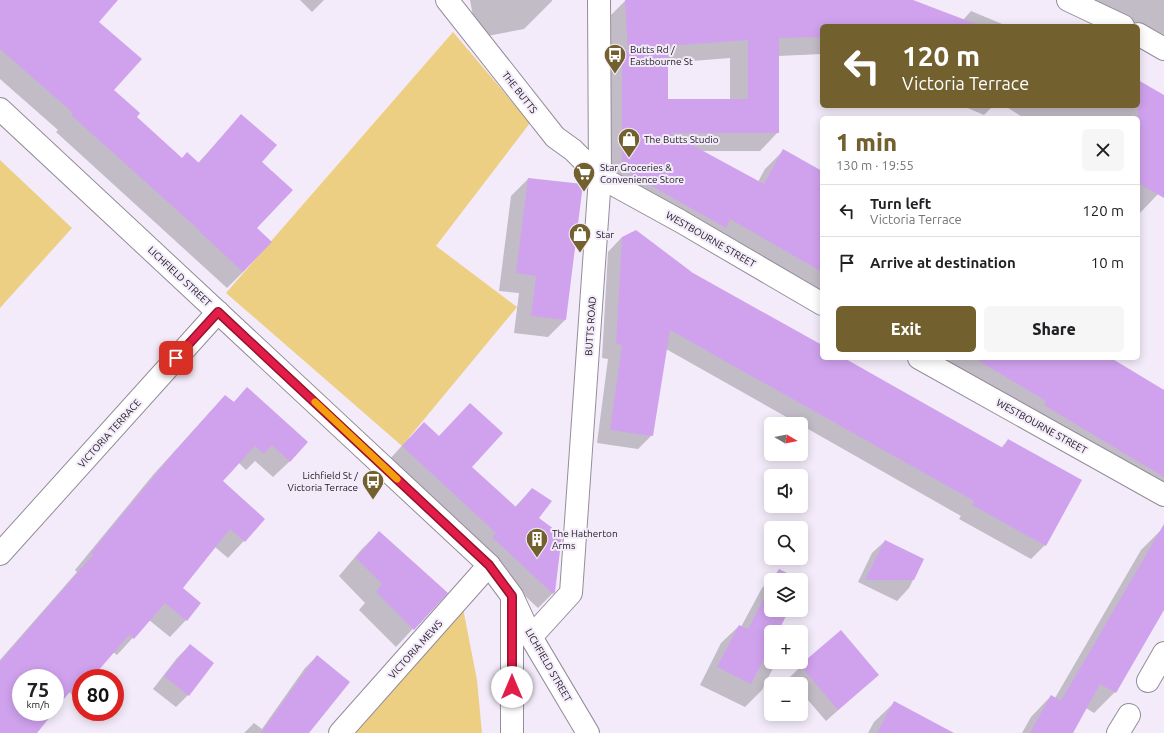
<!DOCTYPE html>
<html lang="en">
<head>
<meta charset="utf-8">
<style>
	:root { --surface:#fff; --page:#f6f6f6; --text:#202124; --muted:#757577; --line:#e0e0e0; --accent:#73602f }
	body { margin:0; font-family:Ubuntu,sans-serif; background:var(--page); color:var(--text); height:100vh; display:flex; flex-direction:column; font-size:15px; white-space:nowrap }
	* { box-sizing:border-box; margin:0 }
	p { font-size:13px; color:var(--muted) }
	.icon { flex:none; width:22px; height:22px; fill:none; stroke:currentColor; stroke-width:2; stroke-linecap:round; stroke-linejoin:round }
	.map { position:relative; flex:1; overflow:hidden }
	.side { position:absolute; left:820px; top:116px; width:320px; height:244px; display:flex; flex-direction:column; background:var(--surface); border-radius:6px; box-shadow:0 2px 10px #0003 }
	.side>* { flex:none }
	.guide { position:absolute; left:820px; top:24px; width:320px; height:84px; border-radius:6px; box-shadow:0 2px 10px #0003; background:#73602f; color:#fff; overflow:hidden }
	.needle { width:26px; rotate:100deg }
	.buttons { position:absolute; left:764px; top:417px; display:grid; gap:8px }
	.buttons a { display:grid; place-items:center; width:44px; height:44px; border-radius:6px; background:var(--surface); box-shadow:0 2px 10px #0003; font-size:20px }
	.speed { position:absolute; left:12px; top:669px; display:flex; gap:8px; font-size:20px; font-weight:700; text-align:center }
	.speed>* { display:grid; place-content:center; width:52px; height:52px; border-radius:50%; background:var(--surface); box-shadow:0 2px 10px #0003; line-height:1 }
	.speed small { font-size:10px; font-weight:400 }
	.speed .limit { border:6px solid #d22; background:#fff; color:#111 }
	.pin { position:absolute; display:grid; place-items:center; width:34px; height:34px; color:#fff; margin:-17px; border-radius:8px; box-shadow:0 2px 6px #0006 }
	.me { position:absolute; width:44px; margin:-22px; rotate:0deg; stroke-linejoin:round; filter:drop-shadow(0 0 3px #0008) }
	.turn { display:flex; align-items:center; gap:14px; height:84px; padding:0 16px; font-size:18px }
	.turn .icon { width:52px; height:52px; stroke-width:2.5 }
	.turn b { display:block; font-size:28px; line-height:34px }
	.round { display:grid; place-items:center; flex:none; width:42px; height:42px; border-radius:6px; background:var(--page) }
	.summary { display:flex; align-items:center; justify-content:space-between; height:68px; padding:0 16px }
	h1 { font-size:24px; font-weight:800; line-height:30px; color:var(--accent) }
	.primary-button { display:flex; gap:8px; margin-top:auto; padding:8px 16px }
	.primary-button a { flex:1; height:46px; border-radius:6px; background:var(--accent); color:#fff; font-size:16px; font-weight:800; line-height:46px; text-align:center }
	.primary-button a+a { background:var(--page); color:var(--text) }
	ul { padding:0; list-style:none }
	li { display:flex; align-items:center; gap:12px; height:52px; padding:0 16px; border-top:1px solid var(--line) }
	li div { flex:1 }
	li b { display:block; font-size:15px }
	li em { font-style:normal }
	.map>svg:first-child { display:block }
	.green { fill:#edcf84 }
	.shadow { fill:#0003; fill-rule:evenodd }
	.building { fill:#d0a2ee; fill-rule:evenodd }
	.lines { fill:none; stroke-linecap:round; stroke-linejoin:round }
	.minor-casing { stroke:#948d99; stroke-width:24 }
	.highway-casing { stroke:#948d99; stroke-width:24 }
	.minor { stroke:#fff; stroke-width:22 }
	.highway { stroke:#fff; stroke-width:22 }
	.route-casing { stroke:#92132f; stroke-width:10 }
	.route { stroke:#e11d48; stroke-width:7 }
	.slow { stroke:#f59e0b; stroke-width:7 }
	.labels { text-anchor:middle; stroke-width:4; stroke-linejoin:round; paint-order:stroke }
	.poi-label { font-size:10px; fill:#1d1a1f; stroke:#f3ebf9; text-anchor:start }
	.street-label { font-size:10px; fill:#1d1a1f; stroke:#f3ebf9 }
</style>
</head>
<body>
<div class="map">
<svg width="1164" height="733" viewBox="0 0 1164 733">
	<rect width="100%" height="100%" fill="#f3ebf9"/>
	<g class="green">
		<polygon points="453,32 530,123 436,246 517,307 402,446 226,293"/>
		<polygon points="0,160 72,228 0,308"/>
		<polygon points="461,598 477,680 482,733 348,733"/>
	</g>
	<g class="shadow">
		<polygon points="0,0 117,0 98,22 112,91 135,117 182,159 198,163 241,116 261,162 256,229 243,272 227,288 56,132 58,130 0,79"/>
		<polygon points="300,0 324,0 312,12"/>
		<polygon points="470,0 552,0 552,1 524,29 477,38"/>
		<path d="M 626,0 L 910,0 L 963,20 L 971,11 L 1007,26 L 822,26 L 822,54 L 778,56 L 778,132 L 760,151 L 700,151 L 758,182 L 765,169 L 784,150 L 822,172 L 822,300 L 604,188 L 608,18 ZM 730,58 L 730,100 L 667,100 L 667,63 Z"/>
		<polygon points="1077,0 1164,0 1164,45 1127,26"/>
		<polygon points="1138,81 1164,96 1164,185 1158,194 1140,213 1138,212 1138,118 1024,118 1005,106 1138,106"/>
		<polygon points="963,106 993,106 984,115"/>
		<polygon points="528,179 565,320 548,337 514,333 519,293 499,291 511,196"/>
		<polygon points="622,237 692,273 822,347 822,358 842,358 1001,448 1008,440 1045,545 1031,559 959,519 961,516 801,425 801,424 799,424 666,349 652,435 638,449 597,443 608,359 602,358 608,252"/>
		<polygon points="925,358 1109,358 1164,391 1164,505"/>
		<polygon points="247,389 290,461 273,477 255,461 246,470 239,463 222,481 264,519 228,558 215,547 181,588 186,620 170,637 149,620 117,655 113,652 91,678 81,678 81,688 73,696 69,692 55,709 55,678 21,678 21,712 52,712 36,732 37,733 0,733 0,660 77,572 75,570 153,475 209,413 225,396 233,403"/>
		<polygon points="409,438 471,467 515,507 532,489 554,592 538,608 478,552 388,461"/>
		<polygon points="1161,530 1164,532 1164,608 1115,692 1094,713 1086,708 1072,733 1022,733 1031,717 1051,696 1055,698 1141,550"/>
		<polygon points="379,532 446,593 396,647 359,610 365,603 339,576 361,550"/>
		<polygon points="885,541 923,560 909,588 897,601 858,582 872,553"/>
		<polygon points="779,570 798,580 771,580 771,610 788,610 777,632 771,632 771,662 776,662 762,690 745,707 700,685 721,643 739,626 741,627 762,588"/>
		<polygon points="190,645 188,695 176,707 153,689 177,658"/>
		<polygon points="317,656 308,733 244,733 254,723 262,729 305,668"/>
		<polygon points="801,666 878,675 826,721 801,692 801,684 794,684 789,678"/>
		<polygon points="895,702 952,733 868,733 874,722"/>
	</g>
	<g class="building">
		<polygon points="0,0 118,0 99,22 142,59 114,90 140,113 137,117 182,158 187,152 199,163 241,114 277,145 262,162 293,190 257,228 272,242 243,272 199,231 200,231 71,115 73,113 0,49"/>
		<path d="M 625,0 L 913,0 L 976,24 L 976,26 L 822,26 L 822,37 L 779,38 L 779,133 L 670,133 L 764,184 L 783,149 L 822,171 L 822,272 L 730,219 L 726,228 L 622,169 L 622,52 L 628,52 ZM 748,40 L 748,99 L 668,99 L 668,46 Z"/>
		<polygon points="1138,80 1164,95 1164,198 1138,183"/>
		<polygon points="528,178 583,184 566,320 531,316 536,276 516,273"/>
		<polygon points="636,230 693,273 822,345 822,358 844,358 1003,448 1008,439 1082,480 1046,546 972,505 974,501 670,330 653,436 610,430 622,345 616,344 622,237"/>
		<polygon points="974,358 1111,358 1164,390 1164,477 1044,405 1046,401"/>
		<polygon points="247,387 308,442 290,462 272,445 264,454 255,446 223,481 265,519 245,542 230,529 183,588 201,603 187,621 165,603 134,639 129,635 92,678 81,678 55,710 55,678 21,678 21,712 54,712 37,733 0,733 0,662 93,555 91,553 170,457 225,395 234,402"/>
		<polygon points="470,403 503,433 472,467 516,507 532,488 552,501 539,518 562,535 555,592 553,594 492,537 496,533 402,446 424,422 439,436"/>
		<polygon points="1164,524 1164,610 1116,693 1100,684 1073,733 1030,733 1051,695 1061,701"/>
		<polygon points="379,531 448,593 414,630 376,592 382,584 356,558"/>
		<polygon points="885,540 924,559 914,580 865,580"/>
		<polygon points="779,569 801,580 773,580"/>
		<polygon points="771,585 771,610 789,610 778,632 771,632 771,646 751,684 717,667 739,625 748,629"/>
		<polygon points="841,630 879,675 838,710 800,665"/>
		<polygon points="190,644 214,663 189,696 164,676"/>
		<polygon points="317,655 350,682 309,733 261,733"/>
		<polygon points="894,701 954,733 877,733"/>
	</g>
	<g class="lines">
		<g class="minor-casing">
			<g id="minor">
				<polyline points="447,0 555,137 573,150 600,177 680,221 822,304"/>
				<polyline points="1068,0 1123,26"/>
				<polyline points="1138,34 1164,49"/>
				<polyline points="919,358 1164,495"/>
				<polyline points="0,554 218,312"/>
				<polyline points="531,637 571,593 600,177 599,0"/>
				<polyline points="1148,681 1164,653"/>
				<polyline points="340,733 489,565"/>
				<polyline points="1118,733 1129,715"/>
			</g>
		</g>
		<g class="highway-casing">
			<g id="highway">
				<polyline points="0,109 489,565 512,596 531,637 588,733"/>
				<polyline points="512,602 512,733"/>
			</g>
		</g>
		<use href="#minor" class="minor"/>
		<use href="#highway" class="highway"/>
	</g>
	<g class="lines">
		<g class="route-casing">
			<polyline id="route" points="176,358 218,312 489,565 512,596 512,687"/>
		</g>
		<use href="#route" class="route"/>
		<polyline class="slow" points="315,402 397,479"/>
	</g>
	<defs>
		<g id="bus-pin" transform="scale(1.15)"><path d="M0 17L-7.5 6A9.5 9.5 0 1 1 7.5 6Z" fill="#73602f" stroke="#f3ebf9"/><path d="M-5-6H5V4H4V6H2V4H-2V6H-4V4H-5ZM-3.5-4V0h7V-4ZM-3.5 1.2v1.5H-2V1.2ZM2 1.2v1.5H3.5V1.2Z" fill="#fff"/></g>
		<g id="shop-pin" transform="scale(1.15)"><path d="M0 17L-7.5 6A9.5 9.5 0 1 1 7.5 6Z" fill="#73602f" stroke="#f3ebf9"/><path d="M-5-2.5h2.3a2.7 3.5 0 0 1 5.4 0H5L5.5 6h-11ZM-1.5-2.5h3a1.5 2.3 0 0 0-3 0Z" fill="#fff"/></g>
		<g id="supermarket-pin" transform="scale(1.15)"><path d="M0 17L-7.5 6A9.5 9.5 0 1 1 7.5 6Z" fill="#73602f" stroke="#f3ebf9"/><path d="M-6-5.5h2.5l.6 2H6L4.5 2H-2.5L-4.4-4H-6ZM-1.5 3.2a1.3 1.3 0 1 0 .1 0ZM3 3.2a1.3 1.3 0 1 0 .1 0Z" fill="#fff"/></g>
		<g id="building-pin" transform="scale(1.15)"><path d="M0 17L-7.5 6A9.5 9.5 0 1 1 7.5 6Z" fill="#73602f" stroke="#f3ebf9"/><path d="M-4-6H4V6H1V3H-1V6H-4ZM-2.5-4.3h1.7v1.8h-1.7ZM.8-4.3h1.7v1.8H.8ZM-2.5-1h1.7V.8h-1.7ZM.8-1h1.7V.8H.8Z" fill="#fff"/></g>
	</defs>
	<g fill-rule="evenodd">
		<use href="#bus-pin" x="615" y="55"/>
		<use href="#shop-pin" x="629" y="139"/>
		<use href="#supermarket-pin" x="584" y="173"/>
		<use href="#shop-pin" x="580" y="234"/>
		<use href="#bus-pin" x="373" y="481"/>
		<use href="#building-pin" x="537" y="539"/>
	</g>
	<g class="labels">
		<g class="poi-label">
			<text x="630" y="53">Butts Rd /<tspan x="630" dy="12">Eastbourne St</tspan></text>
			<text x="644" y="143">The Butts Studio</text>
			<text x="600" y="171">Star Groceries &amp;<tspan x="600" dy="12">Convenience Store</tspan></text>
			<text x="596" y="238">Star</text>
			<text x="358" y="479" text-anchor="end">Lichfield St /<tspan x="358" dy="12">Victoria Terrace</tspan></text>
			<text x="552" y="537">The Hatherton<tspan x="552" dy="12">Arms</tspan></text>
		</g>
		<g class="street-label">
			<text transform="translate(520 92) rotate(52)" y="4">THE BUTTS</text>
			<text transform="translate(711 239) rotate(30)" y="4">WESTBOURNE STREET</text>
			<text transform="translate(180 276) rotate(43)" y="4">LICHFIELD STREET</text>
			<text transform="translate(590 326) rotate(-86)" y="4">BUTTS ROAD</text>
			<text transform="translate(1042 426) rotate(29)" y="4">WESTBOURNE STREET</text>
			<text transform="translate(109 433) rotate(-48)" y="4">VICTORIA TERRACE</text>
			<text transform="translate(415 649) rotate(-48)" y="4">VICTORIA MEWS</text>
			<text transform="translate(549 665) rotate(60)" y="4">LICHFIELD STREET</text>
		</g>
	</g>
</svg>
<div class="buttons">
<a><svg class="needle" viewBox="-14 -14 28 28"><path d="M0-13l5 13h-10z" fill="#e53935"/><path d="M0 13l5-13h-10z" fill="#757577"/></svg></a>
<a><svg class="icon" aria-label="sound" viewBox="0 0 24 24"><path d="M4 9h4l5-4v14l-5-4H4zM17 9q2 3 0 6"/></svg></a>
<a><svg class="icon" aria-label="search" viewBox="0 0 24 24"><circle cx="10" cy="10" r="6"/><path d="M15 15l6 6"/></svg></a>
<a><svg class="icon" aria-label="layers" viewBox="0 0 24 24"><path d="M12 4l9 5-9 5-9-5zM3 14l9 5 9-5"/></svg></a>
<a>+</a>
<a>−</a>
</div>
<div class="speed"><div>75<small>km/h</small></div><div class="limit">80</div></div>
<div class="pin" style="left:176px;top:358px;background:#d93025"><svg class="icon" aria-label="arrive" viewBox="0 0 24 24"><path d="M6 21V4h12l-3 4 3 4H6"/></svg></div>
<svg class="me" style="left:512px;top:687px" viewBox="-20 -20 40 40"><circle r="19" fill="#fff"/><path d="M0-13L10 11 0 6-10 11z" fill="#e11d48"/></svg>
<div class="guide">
<div class="turn"><svg class="icon" aria-label="left" viewBox="0 0 24 24"><path d="M17 20v-9H6M10 6l-5 5 5 5"/></svg><div><b>120 m</b>Victoria Terrace</div></div>
</div>
<section class="side">
<div class="summary"><div><h1>1 min</h1><p>130 m · 19:55</p></div><a class="round"><svg class="icon" aria-label="close" viewBox="0 0 24 24"><path d="M6 6l12 12M18 6L6 18"/></svg></a></div>
<ul>
<li><svg class="icon" aria-label="left" viewBox="0 0 24 24"><path d="M17 20v-9H6M10 6l-5 5 5 5"/></svg><div><b>Turn left</b><p>Victoria Terrace</p></div><em>120 m</em></li>
<li><svg class="icon" aria-label="arrive" viewBox="0 0 24 24"><path d="M6 21V4h12l-3 4 3 4H6"/></svg><div><b>Arrive at destination</b></div><em>10 m</em></li>
</ul>
<div class="primary-button"><a>Exit</a><a>Share</a></div>
</section>
</div>
</body>
</html>
